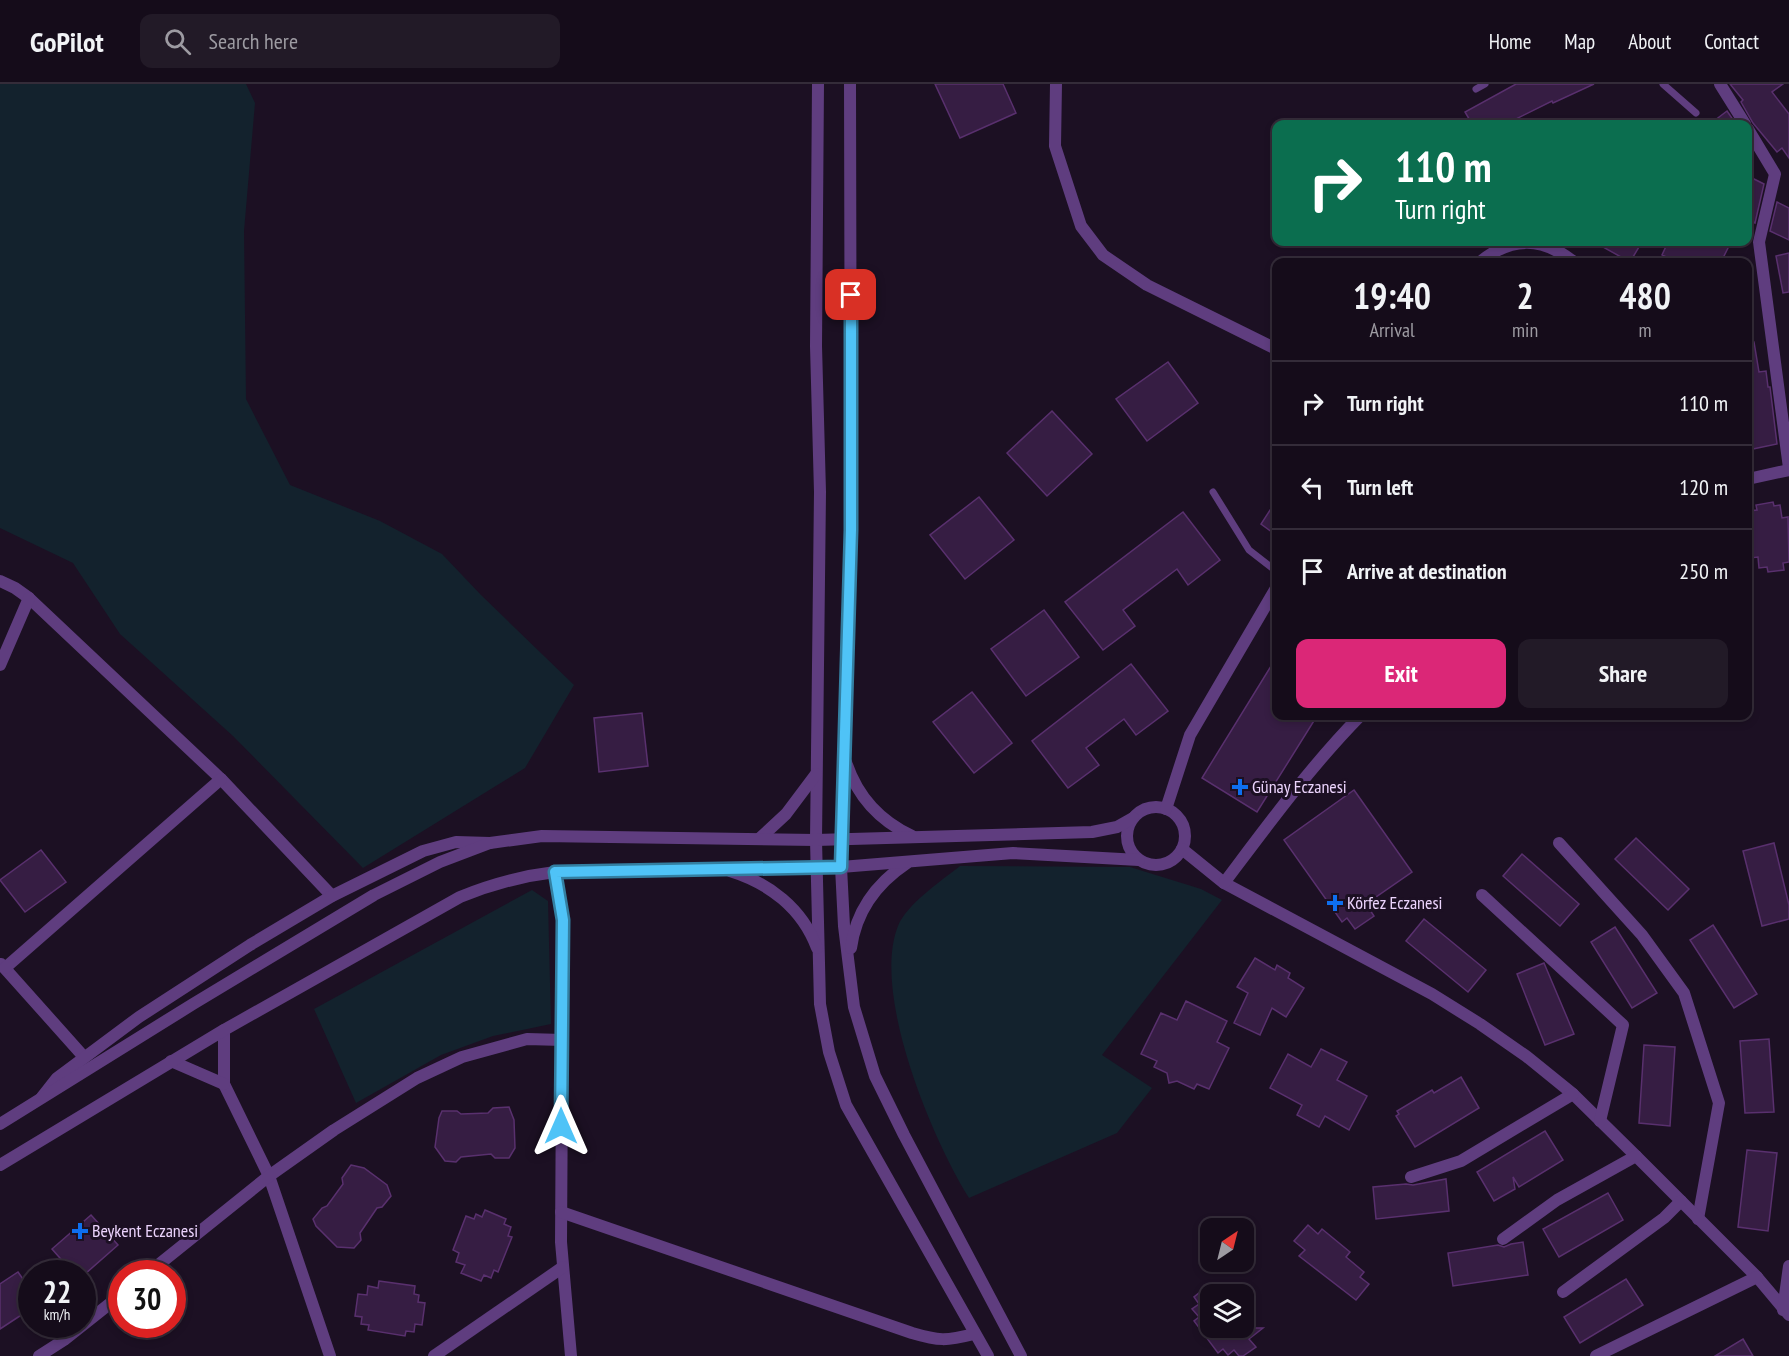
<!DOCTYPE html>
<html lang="en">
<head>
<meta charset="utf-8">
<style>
	:root { --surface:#150c1a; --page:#221a27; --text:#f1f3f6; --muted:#9d9ba2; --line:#342c39; --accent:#db2777 }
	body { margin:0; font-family:"PT Sans Narrow",sans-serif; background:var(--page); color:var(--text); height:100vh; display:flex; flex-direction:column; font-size:22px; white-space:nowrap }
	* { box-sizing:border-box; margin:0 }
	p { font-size:20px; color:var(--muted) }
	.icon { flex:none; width:33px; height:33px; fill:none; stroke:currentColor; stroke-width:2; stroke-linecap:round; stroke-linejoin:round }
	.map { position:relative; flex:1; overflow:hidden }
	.drawer { position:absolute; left:1272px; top:174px; width:480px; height:462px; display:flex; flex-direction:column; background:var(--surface); border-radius:12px; box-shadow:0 3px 9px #0003,0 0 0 2px var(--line) }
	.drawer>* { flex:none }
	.banner { position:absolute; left:1272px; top:36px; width:480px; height:126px; border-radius:12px; box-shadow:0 3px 9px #0003,0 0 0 2px var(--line); background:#0b6e4f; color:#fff; overflow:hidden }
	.needle { width:39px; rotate:35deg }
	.controls { position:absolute; left:1200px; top:1134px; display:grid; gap:12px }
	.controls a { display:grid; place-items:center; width:54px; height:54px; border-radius:12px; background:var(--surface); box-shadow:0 3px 9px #0003,0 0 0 2px var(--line); font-size:30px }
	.speed { position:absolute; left:18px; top:1176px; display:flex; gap:12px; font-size:30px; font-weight:700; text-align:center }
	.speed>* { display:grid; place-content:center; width:78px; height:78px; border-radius:50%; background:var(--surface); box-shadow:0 3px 9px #0003,0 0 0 2px var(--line); line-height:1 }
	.speed small { font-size:15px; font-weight:400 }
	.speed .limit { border:9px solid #d22; background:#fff; color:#111 }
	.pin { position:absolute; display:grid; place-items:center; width:51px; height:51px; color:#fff; margin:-26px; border-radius:12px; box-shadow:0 3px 9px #0006 }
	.me { position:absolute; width:66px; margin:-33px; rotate:0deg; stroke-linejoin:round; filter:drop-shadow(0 0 4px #0008) }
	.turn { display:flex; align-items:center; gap:21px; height:126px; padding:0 24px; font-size:27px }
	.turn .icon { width:78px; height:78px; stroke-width:2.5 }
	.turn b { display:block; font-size:42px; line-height:51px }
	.eta { display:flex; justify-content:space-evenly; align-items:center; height:102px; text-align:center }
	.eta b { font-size:36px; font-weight:700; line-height:42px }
	.primary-button { display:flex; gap:12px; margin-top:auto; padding:12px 24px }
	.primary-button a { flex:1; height:69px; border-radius:12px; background:var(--accent); color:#fff; font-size:24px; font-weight:700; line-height:69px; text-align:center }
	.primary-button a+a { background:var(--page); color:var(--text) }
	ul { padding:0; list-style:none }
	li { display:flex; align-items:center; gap:18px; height:84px; padding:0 24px; border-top:2px solid var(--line) }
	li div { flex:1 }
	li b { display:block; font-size:22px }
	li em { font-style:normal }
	header { display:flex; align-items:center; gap:36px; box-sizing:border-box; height:84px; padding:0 30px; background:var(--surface); border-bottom:2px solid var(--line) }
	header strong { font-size:28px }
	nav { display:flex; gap:33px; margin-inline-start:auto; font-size:21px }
	.search { width:420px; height:54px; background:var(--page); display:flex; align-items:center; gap:15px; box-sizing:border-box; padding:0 21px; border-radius:12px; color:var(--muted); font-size:22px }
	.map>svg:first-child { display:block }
	.green { fill:#13222d }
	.building { fill:#361d43; stroke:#59306e; stroke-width:1.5 }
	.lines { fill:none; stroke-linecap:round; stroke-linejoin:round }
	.service { stroke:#5f3d7f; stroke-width:7 }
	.minor { stroke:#5f3d7f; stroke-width:12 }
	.tertiary { stroke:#5f3d7f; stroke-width:12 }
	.route-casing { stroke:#337fa1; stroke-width:15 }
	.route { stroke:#4fc3f7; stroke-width:10 }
	.poi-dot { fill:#0e6fef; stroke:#1c1023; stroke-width:2 }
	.labels { text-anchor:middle; stroke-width:6; stroke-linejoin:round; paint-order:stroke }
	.poi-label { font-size:18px; fill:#ecd4fd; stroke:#1c1023; text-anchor:start }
</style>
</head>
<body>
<header>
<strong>GoPilot</strong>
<div class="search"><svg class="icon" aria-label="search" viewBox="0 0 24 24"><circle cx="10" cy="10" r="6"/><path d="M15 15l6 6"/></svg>Search here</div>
<nav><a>Home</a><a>Map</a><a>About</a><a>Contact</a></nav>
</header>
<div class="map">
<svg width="1789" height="1272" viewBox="0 0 1789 1272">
	<rect width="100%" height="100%" fill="#1c1023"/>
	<g class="green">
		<polygon points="0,0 246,0 255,19 244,147 246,315 290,401 380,437 442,470 481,511 574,601 525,684 363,784 233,652 120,550 73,479 0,444"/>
		<path d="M 960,782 L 1130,783 L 1201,805 L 1222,816 L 1102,971 L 1152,1004 L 1117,1049 L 969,1114 C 932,1055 871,909 898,842 C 907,820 941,797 960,782 Z"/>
		<polygon points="532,806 548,817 551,940 493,952 441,971 356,1019 314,925"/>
	</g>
	<g class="building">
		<polygon points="935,0 1003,0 1016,29 960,54"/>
		<polygon points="1516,0 1594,0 1553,19 1552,17 1506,40 1472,40 1465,28"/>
		<polygon points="1730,0 1783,0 1772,8 1789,30 1789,74 1782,64 1777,68 1753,39 1741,18 1743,16"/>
		<polygon points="1727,27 1736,40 1710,40"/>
		<polygon points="1748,92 1764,100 1755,139 1748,135"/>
		<polygon points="1777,118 1789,124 1789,156 1770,147"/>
		<polygon points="1594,158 1642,158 1630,178"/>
		<polygon points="1668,158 1731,158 1721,178 1698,178 1688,174 1686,178 1677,178 1662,171"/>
		<polygon points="1789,169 1789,208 1783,209 1776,172"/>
		<polygon points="1754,258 1759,288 1766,287 1768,303 1770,303 1777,360 1748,366 1748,259"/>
		<polygon points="1168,278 1198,319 1147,357 1116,315"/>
		<polygon points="1052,327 1092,370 1047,412 1007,369"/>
		<polygon points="979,413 1014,456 965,495 930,451"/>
		<polygon points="1276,417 1276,451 1261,440"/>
		<polygon points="1773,418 1774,422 1780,421 1782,434 1788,433 1789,478 1783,479 1784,486 1768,488 1767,483 1759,484 1758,473 1750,474 1748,447 1752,446 1748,427 1757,426 1756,421"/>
		<polygon points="1183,428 1220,476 1188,501 1177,485 1123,526 1135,542 1103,566 1065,518"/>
		<polygon points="1044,526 1079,573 1026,612 991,565"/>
		<polygon points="1276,574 1276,632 1317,632 1257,728 1202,694"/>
		<polygon points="1131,580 1168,627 1136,651 1124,635 1086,664 1099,681 1068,704 1032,657"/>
		<polygon points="972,608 1012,659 974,689 933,638"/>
		<polygon points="642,629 648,682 599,688 594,634"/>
		<polygon points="1354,706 1412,788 1366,820 1374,832 1355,845 1347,834 1342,838 1284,756"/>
		<polygon points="1636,754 1689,805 1668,826 1615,775"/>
		<polygon points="1774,759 1789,821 1789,835 1762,842 1743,767"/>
		<polygon points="41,766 66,798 25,828 0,796"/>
		<polygon points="1522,770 1579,820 1560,842 1503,792"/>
		<polygon points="1424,835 1486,886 1468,908 1406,857"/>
		<polygon points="1713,841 1757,910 1734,924 1690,856"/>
		<polygon points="1615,843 1657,909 1632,924 1591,858"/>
		<polygon points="1255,874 1275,886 1277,881 1290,889 1288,894 1304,904 1286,933 1272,924 1260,951 1234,939 1248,909 1237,903"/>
		<polygon points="1544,879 1574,950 1545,961 1517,890"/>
		<polygon points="1186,917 1227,937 1217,958 1229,964 1209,1005 1197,1000 1194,1005 1177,997 1169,999 1167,989 1154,983 1157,977 1141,970 1161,929 1177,936"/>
		<polygon points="1769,955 1774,1028 1745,1029 1740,957"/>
		<polygon points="1644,961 1675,963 1670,1042 1639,1039"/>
		<polygon points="1321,965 1347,978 1337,996 1367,1012 1349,1046 1325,1032 1319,1043 1297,1031 1302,1021 1270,1004 1288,970 1311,983"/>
		<polygon points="1461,993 1479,1024 1415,1063 1396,1032 1399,1030 1397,1027 1432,1006 1434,1009"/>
		<polygon points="509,1023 514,1036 515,1064 509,1074 495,1074 491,1070 461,1073 456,1078 445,1077 435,1063 439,1034 442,1027 457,1027 461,1030 488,1029 493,1024"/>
		<polygon points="1545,1047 1563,1076 1519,1103 1513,1093 1515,1105 1494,1117 1477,1088"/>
		<polygon points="1747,1066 1777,1069 1768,1147 1738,1143"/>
		<polygon points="351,1081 364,1084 387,1101 391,1112 382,1123 377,1124 360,1149 361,1156 354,1164 337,1163 316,1142 313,1135 322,1124 327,1122 343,1100 342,1094"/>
		<polygon points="1446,1095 1449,1127 1376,1135 1373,1103 1406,1100 1413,1101"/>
		<polygon points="1608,1109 1623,1136 1559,1173 1543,1145"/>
		<polygon points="485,1126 506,1135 504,1140 511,1143 508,1152 512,1153 498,1188 494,1186 491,1194 484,1191 481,1197 461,1189 465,1181 456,1178 459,1169 453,1166 466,1132 474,1135 476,1130 482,1133"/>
		<polygon points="91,1131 118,1161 85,1190 74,1190 52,1165"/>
		<polygon points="1308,1141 1318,1150 1322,1145 1350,1168 1346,1173 1364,1188 1360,1193 1369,1200 1356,1216 1299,1172 1305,1166 1294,1157"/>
		<polygon points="1523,1158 1528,1191 1453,1202 1448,1169 1498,1161 1504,1163 1511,1160"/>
		<polygon points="18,1188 32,1208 32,1224 0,1245 0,1200"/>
		<polygon points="1626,1195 1643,1221 1580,1259 1564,1233"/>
		<polygon points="379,1197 415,1202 414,1210 419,1211 418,1218 425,1219 422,1241 415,1240 414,1248 406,1247 405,1252 368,1246 369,1241 361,1240 362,1233 355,1232 358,1210 367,1211 368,1202 378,1204"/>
		<polygon points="1210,1200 1210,1244 1263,1244 1249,1255 1256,1263 1243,1272 1239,1272 1234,1266 1228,1271 1223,1265 1218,1269 1194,1237 1199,1233 1192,1225 1199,1220 1194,1213"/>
		<polygon points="1743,1255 1753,1272 1715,1272"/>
	</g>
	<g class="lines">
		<g class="service">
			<polyline points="1663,0 1696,29"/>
			<polyline points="1476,5 1485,0"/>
			<polyline points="1213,408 1249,466 1276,487"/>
		</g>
		<g class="minor">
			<polyline points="1056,0 1055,62 1081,142 1103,171 1147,201 1276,265"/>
			<polyline points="1720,0 1745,40"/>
			<polyline points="1748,45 1775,90 1759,158 1789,384"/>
			<path d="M 1480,178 C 1512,152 1542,153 1574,178"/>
			<polyline points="1748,395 1789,386"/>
			<polyline points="0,497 15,504 29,514 221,695 332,812"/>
			<polyline points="0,581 29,514"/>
			<circle cx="1156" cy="752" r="29"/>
			<polyline points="1166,725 1190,651 1276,504"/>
			<polyline points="1559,759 1642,851 1684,909 1719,1019 1698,1135"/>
			<polyline points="1182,765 1224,799 1432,910 1480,940 1526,972 1573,1010 1636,1072 1757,1193 1789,1231"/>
			<polyline points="555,788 563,836 561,1158 571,1272"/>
			<path d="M 1224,799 C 1267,742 1310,683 1360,632"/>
			<polyline points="1482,811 1623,941 1600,1037"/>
			<polyline points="1,880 84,973"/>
			<polyline points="5,884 221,695"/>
			<polyline points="224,946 224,1000 269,1092 330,1272"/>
			<polyline points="171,977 224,1000"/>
			<polyline points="42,1013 57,994 139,933 250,861 332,812 423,767 456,758 490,759"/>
			<polyline points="1411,1093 1461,1077 1573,1010"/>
			<path d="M 561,1128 L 912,1249 C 939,1257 946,1257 974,1250"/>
			<polyline points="1503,1155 1557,1116 1636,1072"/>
			<polyline points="147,1190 269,1092 334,1046 417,994 462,973 527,955 562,956"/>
			<polyline points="1563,1208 1664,1134 1681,1117"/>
			<polyline points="1783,1226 1789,1182"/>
			<polyline points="39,1272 64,1256 122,1210"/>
			<polyline points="434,1272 563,1183"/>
			<polyline points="1596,1272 1757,1193"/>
		</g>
		<g class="tertiary">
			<polyline points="818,0 816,262 820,408 816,756 820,920 829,968 846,1021 988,1272"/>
			<polyline points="850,0 851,446 841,783 844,842 854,923 875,992 904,1051 1021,1272"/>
			<path d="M 846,678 C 857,712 880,737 912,752"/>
			<polyline points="759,755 786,730 816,690"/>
			<path d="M 730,787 C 769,799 802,824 817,864"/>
			<path d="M 851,864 C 856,827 877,799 907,779"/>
			<polyline points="0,1040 193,920 374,811 440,778 490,759 542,752 816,756 1092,748 1117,743 1133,734"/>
			<path d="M 0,1081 L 224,946 L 460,813 C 492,800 521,792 555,788 L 841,783 L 1013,769 L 1139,776"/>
		</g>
	</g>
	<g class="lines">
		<g class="route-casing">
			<polyline id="route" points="561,1042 563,836 555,788 841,783 851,446 851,211"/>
		</g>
		<use href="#route" class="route"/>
	</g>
	<g class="poi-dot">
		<path d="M1237 694h6v6h6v6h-6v6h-6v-6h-6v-6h6z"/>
		<path d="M1332 810h6v6h6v6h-6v6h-6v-6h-6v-6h6z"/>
		<path d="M77 1138h6v6h6v6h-6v6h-6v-6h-6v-6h6z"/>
	</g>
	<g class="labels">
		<g class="poi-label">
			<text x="1252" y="709">Günay Eczanesi</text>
			<text x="1347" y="825">Körfez Eczanesi</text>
			<text x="92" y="1153">Beykent Eczanesi</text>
		</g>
	</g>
</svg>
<div class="controls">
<a><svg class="needle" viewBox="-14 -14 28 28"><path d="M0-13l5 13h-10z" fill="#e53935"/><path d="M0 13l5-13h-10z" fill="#9d9ba2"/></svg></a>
<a><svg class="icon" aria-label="layers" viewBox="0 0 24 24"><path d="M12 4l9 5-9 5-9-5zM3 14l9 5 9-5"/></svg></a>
</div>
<div class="speed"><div>22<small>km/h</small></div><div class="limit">30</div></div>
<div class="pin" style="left:851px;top:211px;background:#d93025"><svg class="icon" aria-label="arrive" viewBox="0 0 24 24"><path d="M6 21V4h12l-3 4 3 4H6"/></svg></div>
<svg class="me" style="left:561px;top:1042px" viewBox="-20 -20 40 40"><path d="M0-17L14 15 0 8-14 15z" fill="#4fc3f7" stroke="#fff" stroke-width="4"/></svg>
<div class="banner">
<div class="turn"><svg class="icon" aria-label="right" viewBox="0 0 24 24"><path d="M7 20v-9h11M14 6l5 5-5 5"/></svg><div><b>110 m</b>Turn right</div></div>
</div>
<section class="drawer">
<div class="eta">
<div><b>19:40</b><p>Arrival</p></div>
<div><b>2</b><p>min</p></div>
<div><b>480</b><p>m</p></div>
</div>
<ul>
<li><svg class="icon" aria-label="right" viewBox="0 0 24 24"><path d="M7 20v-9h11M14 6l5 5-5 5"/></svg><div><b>Turn right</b></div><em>110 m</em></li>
<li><svg class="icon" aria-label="left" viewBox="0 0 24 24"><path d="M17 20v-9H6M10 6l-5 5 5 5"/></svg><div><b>Turn left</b></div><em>120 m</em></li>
<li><svg class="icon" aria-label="arrive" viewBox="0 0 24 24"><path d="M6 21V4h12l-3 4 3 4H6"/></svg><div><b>Arrive at destination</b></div><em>250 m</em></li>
</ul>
<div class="primary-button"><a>Exit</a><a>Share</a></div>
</section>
</div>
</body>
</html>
